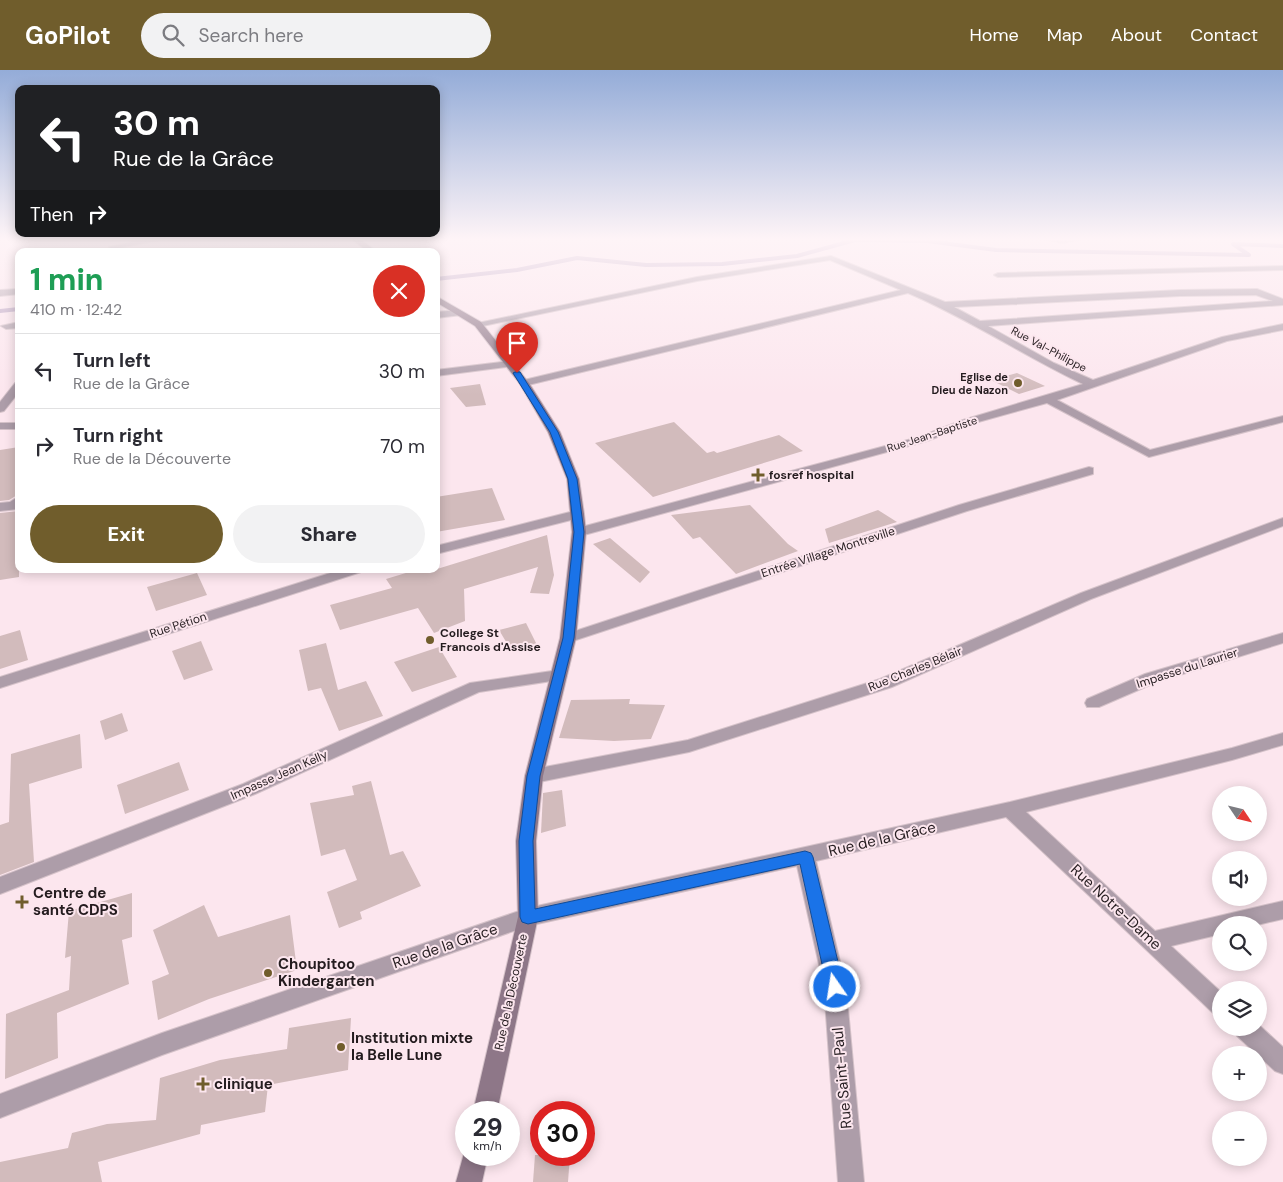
<!DOCTYPE html>
<html lang="en">
<head>
<meta charset="utf-8">
<style>
	:root { --surface:#fff; --page:#f2f2f3; --text:#2b2b33; --muted:#7c7c81; --line:#e1e1e2; --accent:#705d2c }
	body { margin:0; font-family:"DM Sans",sans-serif; background:var(--page); color:var(--text); height:100vh; display:flex; flex-direction:column; font-size:19px; white-space:nowrap }
	* { box-sizing:border-box; margin:0 }
	p { font-size:16px; color:var(--muted) }
	.icon { flex:none; width:28px; height:28px; fill:none; stroke:currentColor; stroke-width:2; stroke-linecap:round; stroke-linejoin:round }
	.map { position:relative; flex:1; overflow:hidden }
	.panel { position:absolute; left:15px; top:178px; width:425px; height:325px; display:flex; flex-direction:column; background:var(--surface); border-radius:10px; box-shadow:0 2px 12px #0003 }
	.panel>* { flex:none }
	.hud { position:absolute; left:15px; top:15px; width:425px; height:152px; border-radius:10px; box-shadow:0 2px 12px #0003; background:#202124; color:#fff; overflow:hidden }
	.needle { width:32px; rotate:125deg }
	.fabs { position:absolute; left:1212px; top:716px; display:grid; gap:10px }
	.fabs a { display:grid; place-items:center; width:55px; height:55px; border-radius:50%; background:var(--surface); box-shadow:0 2px 12px #0003; font-size:25px }
	.speed { position:absolute; left:455px; top:1031px; display:flex; gap:10px; font-size:25px; font-weight:700; text-align:center }
	.speed>* { display:grid; place-content:center; width:65px; height:65px; border-radius:50%; background:var(--surface); box-shadow:0 2px 12px #0003; line-height:1 }
	.speed small { font-size:12px; font-weight:400 }
	.speed .limit { border:8px solid #d22; background:#fff; color:#111 }
	.pin { position:absolute; display:grid; place-items:center; width:42px; height:42px; color:#fff; margin:-51px -21px; border-radius:50% 50% 50% 0; rotate:-45deg; box-shadow:0 0 5px #0007 }
	.pin .icon { rotate:45deg }
	.me { position:absolute; width:55px; margin:-28px; rotate:347deg; stroke-linejoin:round; filter:drop-shadow(0 0 4px #0008) }
	.turn { display:flex; align-items:center; gap:18px; height:105px; padding:0 15px; font-size:22px }
	.turn .icon { width:65px; height:65px; stroke-width:2.5 }
	.turn b { display:block; font-size:35px; line-height:42px }
	.then { display:flex; align-items:center; height:48px; padding:0 15px; background:#0003; gap:10px; font-size:19px }
	.round { display:grid; place-items:center; flex:none; width:52px; height:52px; border-radius:26px; background:var(--page) }
	.headline { display:flex; align-items:center; justify-content:space-between; height:85px; padding:0 15px }
	h1 { font-size:30px; font-weight:800; line-height:38px; color:#1e9e55 }
	.action { display:flex; gap:10px; margin-top:auto; padding:10px 15px }
	.action a { flex:1; height:58px; border-radius:30px; background:var(--accent); color:#fff; font-size:20px; font-weight:800; line-height:58px; text-align:center }
	.action a+a { background:var(--page); color:var(--text) }
	ul { padding:0; list-style:none }
	li { display:flex; align-items:center; gap:15px; height:75px; padding:0 15px; border-top:1px solid var(--line) }
	li div { flex:1 }
	li b { display:block; font-size:19px }
	li em { font-style:normal }
	header { display:flex; align-items:center; gap:30px; box-sizing:border-box; height:70px; padding:0 25px; background:var(--accent); color:#fff }
	header strong { font-size:24px }
	nav { display:flex; gap:28px; margin-inline-start:auto; font-size:18px }
	.search { width:350px; height:45px; background:var(--page); display:flex; align-items:center; gap:12px; box-sizing:border-box; padding:0 18px; border-radius:28px; color:var(--muted); font-size:19px }
	.map>svg:first-child { display:block }
	.lines { fill:none; stroke-linecap:round; stroke-linejoin:round }
	.stream { stroke:#b79fc0; stroke-width:4 }
	.building { fill:#d2bbbc }
	.street-casing { stroke:#d5c2c9; stroke-width:2 }
	.secondary-casing { stroke:#d5c2c9; stroke-width:2 }
	.street { fill:#ad9da9; fill-rule:evenodd }
	.secondary { fill:#8e7788; fill-rule:evenodd }
	.route { fill:#1a73e8; stroke:#114b97 }
	.poi-dot { fill:#705d2c; stroke:#fce6ee; stroke-width:2 }
	.labels { text-anchor:middle; stroke-width:4; stroke-linejoin:round; paint-order:stroke }
	.far-street-label { font-size:11px; fill:#241c1f; stroke:#fce6ee }
	.far-poi-label { font-size:11px; font-weight:bold; fill:#241c1f; stroke:#fce6ee; text-anchor:end }
	.poi-label { font-size:12px; font-weight:bold; fill:#241c1f; stroke:#fce6ee; text-anchor:start }
	.street-label { font-size:12px; fill:#241c1f; stroke:#fce6ee }
	.near-street-label { font-size:15px; fill:#241c1f; stroke:#fce6ee }
	.near-poi-label { font-size:15px; font-weight:bold; fill:#241c1f; stroke:#fce6ee; text-anchor:start }
</style>
</head>
<body>
<header>
<strong>GoPilot</strong>
<div class="search"><svg class="icon" aria-label="search" viewBox="0 0 24 24"><circle cx="10" cy="10" r="6"/><path d="M15 15l6 6"/></svg>Search here</div>
<nav><a>Home</a><a>Map</a><a>About</a><a>Contact</a></nav>
</header>
<div class="map">
<svg width="1283" height="1112" viewBox="0 0 1283 1112">
	<rect width="100%" height="100%" fill="#fce6ee"/>
	<g class="lines">
		<g class="stream">
			<polyline points="436,209 517,200 577,188 646,195 722,194 797,186 855,170 927,171 996,180 1249,185 1233,174 1283,176"/>
			<polyline points="0,241 19,239"/>
		</g>
	</g>
	<g class="building">
		<polygon points="1017,303 1045,316 1019,324 991,310"/>
		<polygon points="480,314 486,335 466,337 450,318"/>
		<polygon points="674,352 707,383 714,381 717,383 779,365 803,381 653,427 595,373"/>
		<polygon points="19,377 19,424 9,430 0,431 0,380"/>
		<polygon points="492,418 505,450 436,462 436,427"/>
		<polygon points="750,435 788,474 798,481 736,504 700,467 693,469 671,445"/>
		<polygon points="878,440 897,452 829,473 825,459"/>
		<polygon points="19,441 19,507 0,510 0,443"/>
		<polygon points="547,465 554,505 549,524 530,523 538,497 464,519 465,551 434,563 418,538 340,560 330,535 392,518 386,509 419,499 437,499"/>
		<polygon points="610,468 650,502 640,513 593,474"/>
		<polygon points="197,503 207,525 156,541 147,517"/>
		<polygon points="526,553 537,575 512,582 499,560"/>
		<polygon points="20,560 28,590 0,599 0,566"/>
		<polygon points="201,571 213,600 184,610 172,581"/>
		<polygon points="326,573 338,620 366,611 383,646 339,661 321,618 308,621 299,580"/>
		<polygon points="439,577 457,607 412,622 394,592"/>
		<polygon points="630,629 629,634 665,635 651,669 614,671 559,668 571,630"/>
		<polygon points="122,643 128,661 105,670 100,651"/>
		<polygon points="80,664 82,698 29,714 34,792 0,805 0,755 9,752 11,684"/>
		<polygon points="179,692 189,720 125,744 117,715"/>
		<polygon points="371,711 390,785 403,781 421,816 360,842 362,849 339,858 327,822 357,810 345,779 321,786 310,733 354,725 352,716"/>
		<polygon points="562,720 566,756 541,763 543,723"/>
		<polygon points="132,823 132,867 122,870 129,914 57,943 58,988 5,1009 6,944 69,920 71,886 65,888 69,841"/>
		<polygon points="204,835 218,867 290,845 297,900 209,929 158,950 152,911 169,904 153,860"/>
		<polygon points="351,948 348,1000 268,1015 265,1042 201,1055 200,1064 98,1092 102,1112 0,1112 0,1092 68,1078 72,1063 107,1054 156,1050 160,1008 220,990 287,979 289,958"/>
		<polygon points="535,1085 570,1085 568,1112 533,1112"/>
	</g>
	<g class="lines">
		<g class="street-casing">
			<g id="street">
				<polygon points="148,169 165,169 113,179 109,177"/>
				<polygon points="1044,169 1084,169 1062,173"/>
				<polygon points="370,178 373,181 356,181"/>
				<path d="M 831,186 L 945,232 L 1180,220 L 1257,219 L 1283,229 L 1283,235 L 988,256 L 1054,293 L 1093,310 L 1222,267 L 1283,254 L 1283,260 L 1227,271 L 1057,330 L 1150,380 L 1283,346 L 1283,352 L 1149,387 L 1047,333 L 971,354 L 927,371 L 584,465 L 574,465 L 572,462 L 574,459 L 919,367 L 963,350 L 1083,314 C 1024,286 969,249 908,223 L 524,316 L 519,313 L 524,310 L 901,220 L 830,190 L 697,211 L 478,257 L 473,254 L 697,207 ZM 1256,225 L 1273,231 L 980,251 L 954,237 L 1180,226 Z"/>
				<polygon points="1283,196 1283,200 998,207 994,205 998,203"/>
				<polygon points="19,219 19,224 0,226 0,220"/>
				<polygon points="459,240 463,243 462,245 436,248 436,242"/>
				<polygon points="19,252 19,258 6,259 1,256"/>
				<polygon points="510,291 515,294 513,296 436,306 436,300"/>
				<polygon points="19,312 19,322 4,341 0,342 0,332 15,313"/>
				<rect x="0" y="353" width="19" height="6"/>
				<polygon points="1089,397 1093,398 1093,404 967,441 573,571 563,571 560,568 563,565 959,435"/>
				<polygon points="19,426 18,439 0,441 0,433 10,432"/>
				<polygon points="578,440 584,444 583,447 436,484 436,476"/>
				<polygon points="1283,448 1283,456 1091,529 892,617 689,682 534,713 528,711 525,706 528,701 534,699 688,670 880,609 1081,523"/>
				<polygon points="343,499 363,499 361,502 0,618 0,607"/>
				<polygon points="1283,563 1283,573 1157,612 1099,637 1087,637 1085,633 1087,629 1145,604"/>
				<polygon points="559,600 565,601 567,605 565,609 479,622 255,724 0,824 0,807 243,714 470,613"/>
				<polygon points="1283,663 1283,675 1232,690 1026,742 1155,861 1283,831 1283,849 1257,855 1221,855 1221,864 1171,876 1221,922 1221,946 1213,943 1006,747 816,791 846,917 864,1112 838,1112 824,917 797,796 528,856 162,985 0,1048 0,1024 162,963 528,838 1010,732 1232,678"/>
				<polygon points="1259,955 1283,977 1283,1004 1275,1001 1237,966 1234,958 1259,958"/>
			</g>
		</g>
		<g class="secondary-casing">
			<g id="secondary">
				<polygon points="351,169 360,169 376,181 367,181"/>
				<polygon points="436,226 481,252 529,313 560,362 579,409 584,444 586,462 576,568 543,706 536,771 538,847 497,1042 473,1042 518,847 516,771 525,706 560,568 572,462 567,409 548,362 520,314 475,256 436,232"/>
				<polygon points="466,1076 466,1085 488,1085 482,1112 456,1112"/>
			</g>
		</g>
		<use href="#street" class="street"/>
		<use href="#secondary" class="secondary"/>
	</g>
	<linearGradient id="sky" x2="0" y2="1"><stop stop-color="#94acd8"/><stop offset="0.52" stop-color="#fef4f7"/><stop offset="1" stop-color="#fef4f7" stop-opacity="0"/></linearGradient>
	<rect width="1283" height="325" fill="url(#sky)"/>
	<polygon class="route" points="515,302 520,302 558,362 577,409 584,462 574,568 540,706 533,771 535,839 805,781 811,783 813,787 844,917 841,923 835,925 829,923 827,917 800,794 528,854 522,852 520,847 519,771 527,706 563,568 574,462 568,409 550,362 513,303"/>
	<g class="poi-dot">
		<circle cx="1018" cy="313" r="5"/>
		<path d="M755.5 397.5h5v5h5v5h-5v5h-5v-5h-5v-5h5z"/>
		<circle cx="430" cy="570" r="5"/>
		<path d="M19.5 824.5h5v5h5v5h-5v5h-5v-5h-5v-5h5z"/>
		<circle cx="268" cy="903" r="5"/>
		<circle cx="341" cy="977" r="5"/>
		<path d="M200.5 1006.5h5v5h5v5h-5v5h-5v-5h-5v-5h5z"/>
	</g>
	<g class="labels">
		<g class="far-street-label">
			<text transform="translate(1049 279) rotate(28)" y="4">Rue Val-Philippe</text>
			<text transform="translate(932 364) rotate(-18)" y="4">Rue Jean-Baptiste</text>
		</g>
		<g class="far-poi-label">
			<text x="1008" y="311">Eglise de<tspan x="1008" dy="13">Dieu de Nazon</tspan></text>
		</g>
		<g class="poi-label">
			<text x="769" y="409">fosref hospital</text>
			<text x="440" y="567">College St<tspan x="440" dy="14">Francois d'Assise</tspan></text>
		</g>
		<g class="street-label">
			<text transform="translate(828 482) rotate(-18)" y="4">Entrée Village Montreville</text>
			<text transform="translate(178 555) rotate(-18)" y="4">Rue Pétion</text>
			<text transform="translate(1187 598) rotate(-18)" y="4">Impasse du Laurier</text>
			<text transform="translate(915 599) rotate(-22)" y="4">Rue Charles Bélair</text>
			<text transform="translate(279 705) rotate(-24)" y="4">Impasse Jean Kelly</text>
			<text transform="translate(511 922) rotate(-78)" y="4">Rue de la Découverte</text>
		</g>
		<g class="near-street-label">
			<text transform="translate(882 769) rotate(-13)" y="5">Rue de la Grâce</text>
			<text transform="translate(1116 837) rotate(43)" y="5">Rue Notre-Dame</text>
			<text transform="translate(445 876) rotate(-19)" y="5">Rue de la Grâce</text>
			<text transform="translate(842 1008) rotate(-95)" y="5">Rue Saint-Paul</text>
		</g>
		<g class="near-poi-label">
			<text x="33" y="828">Centre de<tspan x="33" dy="17">santé CDPS</tspan></text>
			<text x="278" y="899">Choupitoo<tspan x="278" dy="17">Kindergarten</tspan></text>
			<text x="351" y="973">Institution mixte<tspan x="351" dy="17">la Belle Lune</tspan></text>
			<text x="214" y="1019">clinique</text>
		</g>
	</g>
</svg>
<div class="fabs">
<a><svg class="needle" viewBox="-14 -14 28 28"><path d="M0-13l5 13h-10z" fill="#e53935"/><path d="M0 13l5-13h-10z" fill="#7c7c81"/></svg></a>
<a><svg class="icon" aria-label="sound" viewBox="0 0 24 24"><path d="M4 9h4l5-4v14l-5-4H4zM17 9q2 3 0 6"/></svg></a>
<a><svg class="icon" aria-label="search" viewBox="0 0 24 24"><circle cx="10" cy="10" r="6"/><path d="M15 15l6 6"/></svg></a>
<a><svg class="icon" aria-label="layers" viewBox="0 0 24 24"><path d="M12 4l9 5-9 5-9-5zM3 14l9 5 9-5"/></svg></a>
<a>+</a>
<a>−</a>
</div>
<div class="speed"><div>29<small>km/h</small></div><div class="limit">30</div></div>
<div class="pin" style="left:517px;top:303px;background:#d93025"><svg class="icon" aria-label="arrive" viewBox="0 0 24 24"><path d="M6 21V4h12l-3 4 3 4H6"/></svg></div>
<svg class="me" style="left:835px;top:917px" viewBox="-20 -20 40 40"><circle r="17" fill="#1a73e8" stroke="#fff" stroke-width="3"/><path d="M0-11L8 9 0 5-8 9z" fill="#fff"/></svg>
<div class="hud">
<div class="turn"><svg class="icon" aria-label="left" viewBox="0 0 24 24"><path d="M17 20v-9H6M10 6l-5 5 5 5"/></svg><div><b>30 m</b>Rue de la Grâce</div></div>
<div class="then">Then<svg class="icon" aria-label="right" viewBox="0 0 24 24"><path d="M7 20v-9h11M14 6l5 5-5 5"/></svg></div>
</div>
<section class="panel">
<div class="headline"><div><h1>1 min</h1><p>410 m · 12:42</p></div><a class="round" style="background:#d93025;color:#fff"><svg class="icon" aria-label="close" viewBox="0 0 24 24"><path d="M6 6l12 12M18 6L6 18"/></svg></a></div>
<ul>
<li><svg class="icon" aria-label="left" viewBox="0 0 24 24"><path d="M17 20v-9H6M10 6l-5 5 5 5"/></svg><div><b>Turn left</b><p>Rue de la Grâce</p></div><em>30 m</em></li>
<li><svg class="icon" aria-label="right" viewBox="0 0 24 24"><path d="M7 20v-9h11M14 6l5 5-5 5"/></svg><div><b>Turn right</b><p>Rue de la Découverte</p></div><em>70 m</em></li>
</ul>
<div class="action"><a>Exit</a><a>Share</a></div>
</section>
</div>
</body>
</html>
